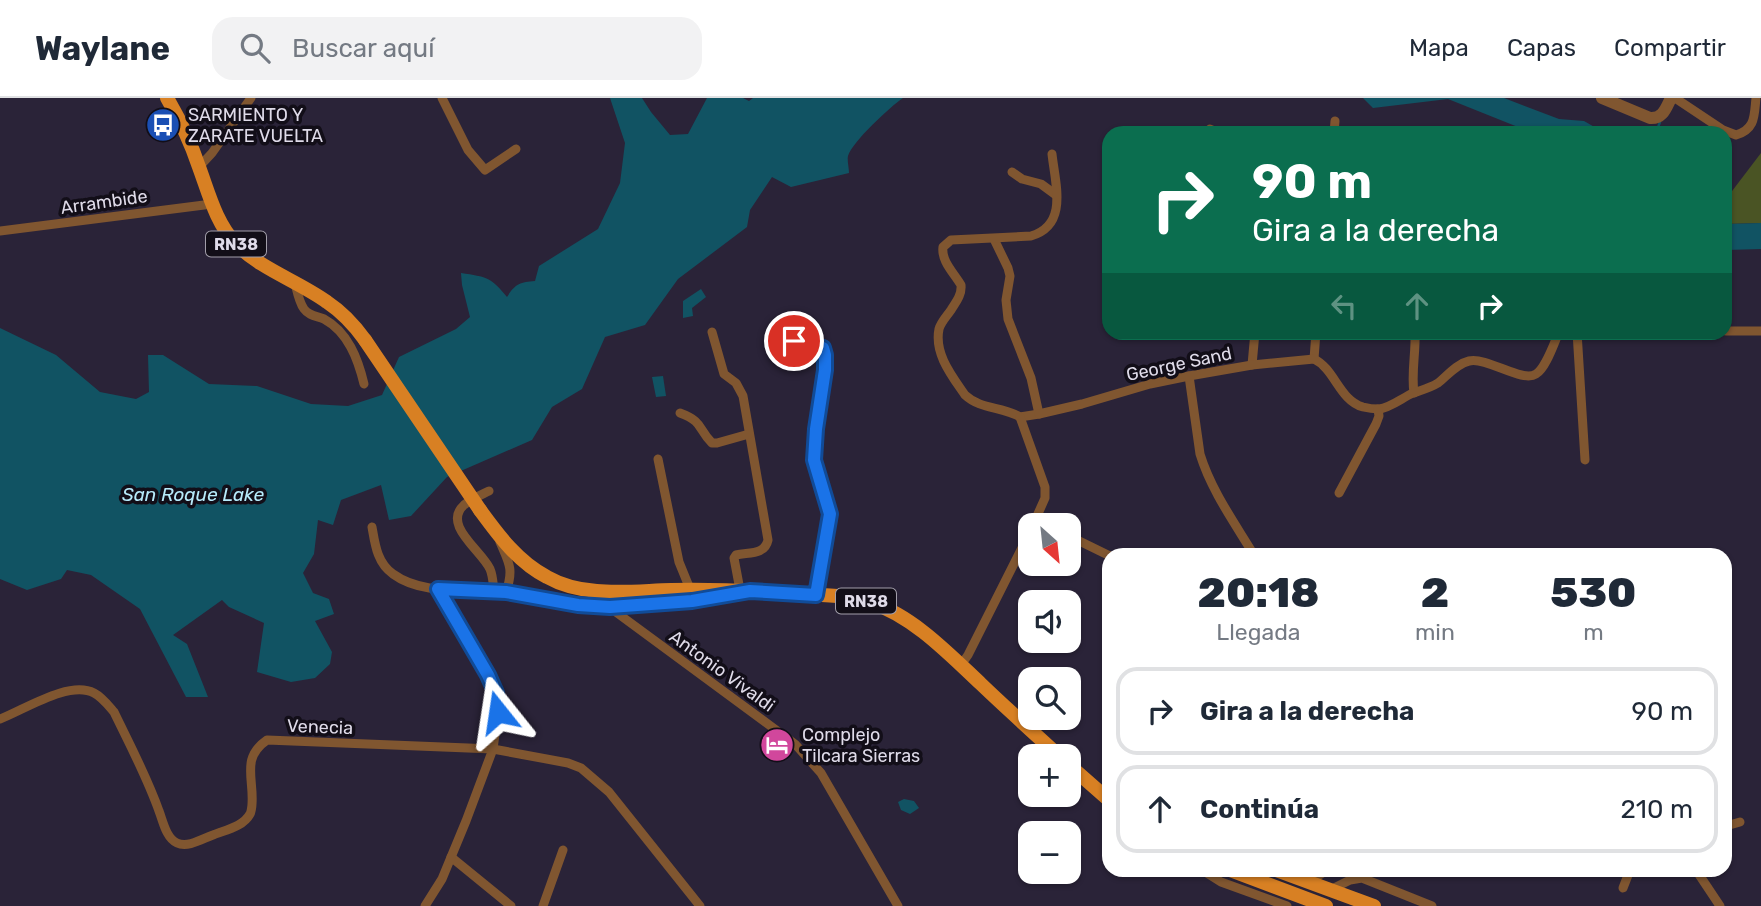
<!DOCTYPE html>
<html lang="es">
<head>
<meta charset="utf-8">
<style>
	:root { --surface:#fff; --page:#f2f2f3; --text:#1f2937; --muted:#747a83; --line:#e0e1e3 }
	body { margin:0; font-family:Rubik,sans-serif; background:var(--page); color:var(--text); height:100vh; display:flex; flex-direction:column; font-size:26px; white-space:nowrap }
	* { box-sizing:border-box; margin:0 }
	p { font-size:23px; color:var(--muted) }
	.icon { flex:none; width:38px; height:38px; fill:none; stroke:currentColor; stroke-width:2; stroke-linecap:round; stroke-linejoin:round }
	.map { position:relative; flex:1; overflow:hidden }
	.sheet { position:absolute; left:1102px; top:450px; width:630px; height:329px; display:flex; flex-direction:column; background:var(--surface); border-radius:21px; box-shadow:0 2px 5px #0004 }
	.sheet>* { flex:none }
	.banner { position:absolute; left:1102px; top:28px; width:630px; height:214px; border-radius:21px; box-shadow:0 2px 5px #0004; background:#0b6e4f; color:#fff; overflow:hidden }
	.needle { width:46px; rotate:153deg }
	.fabs { position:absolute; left:1018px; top:415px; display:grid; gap:14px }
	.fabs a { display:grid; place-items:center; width:63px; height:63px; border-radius:14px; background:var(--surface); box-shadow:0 2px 5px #0004; font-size:35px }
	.pin { position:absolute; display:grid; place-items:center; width:60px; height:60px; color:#fff; margin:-30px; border:4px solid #fff; border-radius:50%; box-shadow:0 2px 7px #0007 }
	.me { position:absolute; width:77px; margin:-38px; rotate:345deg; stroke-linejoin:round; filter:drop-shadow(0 0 5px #0008) }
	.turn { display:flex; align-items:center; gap:24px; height:147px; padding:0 35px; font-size:32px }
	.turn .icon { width:91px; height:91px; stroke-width:2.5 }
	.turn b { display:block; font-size:49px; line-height:60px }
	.lanes { display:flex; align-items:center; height:66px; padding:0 35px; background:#0003; justify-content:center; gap:35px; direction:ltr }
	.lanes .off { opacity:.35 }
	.eta { display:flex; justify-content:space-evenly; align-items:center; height:119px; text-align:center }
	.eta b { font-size:42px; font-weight:800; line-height:49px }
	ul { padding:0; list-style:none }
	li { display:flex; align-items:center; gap:21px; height:88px; margin:0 14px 10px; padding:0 21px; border:4px solid var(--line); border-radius:21px }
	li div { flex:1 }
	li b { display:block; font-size:26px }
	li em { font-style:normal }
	header { display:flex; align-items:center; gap:42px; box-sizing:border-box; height:98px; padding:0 35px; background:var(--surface); border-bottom:2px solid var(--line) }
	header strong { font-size:33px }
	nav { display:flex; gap:38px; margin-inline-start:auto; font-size:24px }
	.search { width:490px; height:63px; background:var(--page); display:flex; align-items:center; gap:18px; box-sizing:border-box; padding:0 24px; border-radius:21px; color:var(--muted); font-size:26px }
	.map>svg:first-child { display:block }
	.green { fill:#4a5424 }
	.water { fill:#115363 }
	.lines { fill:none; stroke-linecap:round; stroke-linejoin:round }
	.stream { stroke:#115363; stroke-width:2.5 }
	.minor { stroke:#805630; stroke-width:9 }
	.tertiary { stroke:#805630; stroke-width:12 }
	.primary { stroke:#d88023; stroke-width:14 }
	.primary-bridge { stroke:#d88023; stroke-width:14 }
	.route-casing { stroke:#114b97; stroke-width:18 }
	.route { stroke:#1a73e8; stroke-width:12 }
	.labels { text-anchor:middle; stroke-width:7; stroke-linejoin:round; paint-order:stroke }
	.shield { fill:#120e18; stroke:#a29eaa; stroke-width:2 }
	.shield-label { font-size:16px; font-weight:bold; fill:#dfdbe9 }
	.poi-label { font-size:18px; fill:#dfdbe9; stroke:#120e18; text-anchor:start }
	.street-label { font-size:18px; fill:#dfdbe9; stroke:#120e18 }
	.water-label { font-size:19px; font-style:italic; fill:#b7ebfb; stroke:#120e18 }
</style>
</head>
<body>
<header>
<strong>Waylane</strong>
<div class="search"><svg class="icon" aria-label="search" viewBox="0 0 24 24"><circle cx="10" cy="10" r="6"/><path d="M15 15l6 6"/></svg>Buscar aquí</div>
<nav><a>Mapa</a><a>Capas</a><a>Compartir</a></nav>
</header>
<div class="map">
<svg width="1761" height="808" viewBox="0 0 1761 808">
	<rect width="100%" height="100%" fill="#2a2338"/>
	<polygon class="green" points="1761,55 1761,125 1726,126 1726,101"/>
	<g class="water">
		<path d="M 610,0 L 642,0 L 651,14 L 670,37 L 688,36 L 707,0 L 743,0 L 749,3 L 753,0 L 903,0 C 891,8 852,44 848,58 C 847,62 849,70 849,75 L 791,89 L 772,79 L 750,112 L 747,129 L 678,181 L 645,227 L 605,239 L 582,291 L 552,309 L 532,342 L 447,379 L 411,418 L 389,422 L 381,387 L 341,402 L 333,427 L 318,422 L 314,456 L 303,475 L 313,495 L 329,501 L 334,516 L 315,523 L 332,554 L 330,566 L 315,580 L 291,584 L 257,574 L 264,525 L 229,509 L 222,502 L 173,537 L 187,546 L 208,599 L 186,599 L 140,511 L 91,477 L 67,472 L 61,481 L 27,492 L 0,481 L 0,230 L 56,257 L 100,294 L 136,301 L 149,294 L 148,257 L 163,257 L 209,286 L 257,288 L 311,306 L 348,308 L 382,297 L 399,259 L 456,231 L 470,219 L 462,187 L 461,175 C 487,179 491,179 507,199 C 515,186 520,184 535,183 L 539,168 L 598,131 L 620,85 L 625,45 Z"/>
		<polygon points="1363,0 1504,0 1559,21 1584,23 1605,35 1533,35 1448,1 1373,10"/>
		<polygon points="1761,125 1761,151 1726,152 1726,126"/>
		<polygon points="701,191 706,199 692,210 693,218 683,220 683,203"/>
		<polygon points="663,278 666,298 656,299 652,279"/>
		<polygon points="904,701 914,703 919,710 910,716 901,712 898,704"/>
	</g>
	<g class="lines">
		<polyline class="stream" points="1656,35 1660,24"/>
		<g class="minor">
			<polyline points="442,0 468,52 485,72 516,51"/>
			<path d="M 1675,0 L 1723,32 L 1736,37 C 1756,31 1754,17 1756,0"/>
			<polyline points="1210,31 1219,35"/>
			<polyline points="1334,35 1335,23"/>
			<polyline points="199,69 212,55 251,0"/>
			<polyline points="1012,74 1022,81 1041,86 1056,97"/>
			<polyline points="0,133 212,106"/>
			<polyline points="994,141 1008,170 1010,178 1006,202 1008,221 1031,280 1039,316 1020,319"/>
			<path d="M 295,185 C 297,193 299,204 304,211 C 309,218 317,218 324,221 C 348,234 358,261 364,286"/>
			<polyline points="1726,233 1761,233"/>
			<path d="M 712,234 L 724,276 L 736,285 L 743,298 L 768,442 C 765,457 749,454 736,457 L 734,460 L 740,492"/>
			<polyline points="1577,234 1585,362"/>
			<polyline points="1675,234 1678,234"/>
			<path d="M 794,243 C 802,251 812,247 823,250 L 825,257 L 825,272 L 815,331 L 814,362 L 830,416 L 816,497"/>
			<polyline points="1314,261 1316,234"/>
			<polyline points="1252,267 1255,234"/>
			<path d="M 1189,278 L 1200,356 C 1211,392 1234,424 1254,457"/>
			<path d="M 1414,295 C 1411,275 1416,255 1415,234"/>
			<path d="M 680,315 C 704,324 697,330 712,345 L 717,345 L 749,336"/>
			<path d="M 1039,316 L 1082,306 L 1150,286 L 1189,278 L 1252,267 L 1314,261 C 1335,271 1339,302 1363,309 C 1367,310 1374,311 1379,311 C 1390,310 1402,300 1413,295 C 1422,292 1430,290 1438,285 C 1447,278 1456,266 1469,263 C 1488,259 1522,285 1536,276 C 1546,270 1554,245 1559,234"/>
			<path d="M 1020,319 C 1002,308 981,312 965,297 C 952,278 934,256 939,231 C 941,224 947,218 951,212 C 956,204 962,197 961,187 C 954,175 941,163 943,149 L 951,142 L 1031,138 C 1069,127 1055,85 1052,56"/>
			<polyline points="1020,319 1045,389 1045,400 1033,427"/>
			<polyline points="658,361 679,464 690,491"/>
			<path d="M 489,393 C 481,397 471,401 464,407 C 442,427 481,452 490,471 C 493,478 493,486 494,493"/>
			<polyline points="1339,395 1376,326 1379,318 1378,311"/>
			<polyline points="1036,421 1048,427"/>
			<path d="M 372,429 C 375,446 377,465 393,476 C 423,498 467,490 502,494 C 534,497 565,507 597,509 C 613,510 629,508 645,507 C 672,504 698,502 724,497"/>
			<polyline points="1069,438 1110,458"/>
			<path d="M 500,444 C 509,465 514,471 506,494"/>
			<polyline points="609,509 795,646 821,675 898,808"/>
			<polyline points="961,567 968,557 1031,432"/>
			<path d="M 0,621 C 24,612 69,582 94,595 C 102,599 108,607 114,614 C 130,647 147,679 159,713 C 163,723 166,740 177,745 C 188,750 202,741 213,737 C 225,732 243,729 250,716 C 251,715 252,708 252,706 C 254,680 241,660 267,642 L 493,651 L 568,665 L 581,670 L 609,694 L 700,808"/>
			<polyline points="1726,728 1740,724"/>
			<polyline points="451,759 511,808"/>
			<polyline points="1202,772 1221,784 1287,808"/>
			<polyline points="1696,772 1720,808"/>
			<polyline points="1309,784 1327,772"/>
			<polyline points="1623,790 1630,772"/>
			<polyline points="1330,792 1350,782 1362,780 1432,808"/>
			<polyline points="425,808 442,781 466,723 493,651 498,614 496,595 488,577 437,491"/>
			<polyline points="543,808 563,752"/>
		</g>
		<path class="tertiary" d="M 1602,0 L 1650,20 C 1663,21 1666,10 1671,0"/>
		<g class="primary">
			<path d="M 167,0 C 180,22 191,45 199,69 C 209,96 216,125 236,146 C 262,172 298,183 327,204 C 342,214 355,228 365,242"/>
			<path d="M 480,412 C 499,438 518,464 547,479 C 584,500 630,493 671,492 C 714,491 756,493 798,496 C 823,497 849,497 872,505 C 913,518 950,557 981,586 C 1007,611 1033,634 1059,658"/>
			<polyline points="1069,667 1110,703"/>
			<polyline points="1230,772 1326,808"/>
			<polyline points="1276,772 1374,808"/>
		</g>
		<polyline class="primary-bridge" points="365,242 480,412"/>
	</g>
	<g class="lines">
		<g class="route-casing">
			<path id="route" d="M 498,614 L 496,595 L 488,577 L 438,491 L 506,494 L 578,507 L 610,509 L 692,503 L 750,493 L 816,497 L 830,416 L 814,362 L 816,331 L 825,272 L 825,257 L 823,250 C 812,247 802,251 794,243"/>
		</g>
		<use href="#route" class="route"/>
	</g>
	<defs>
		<g id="bus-disc" transform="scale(1.75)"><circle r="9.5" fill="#1a4fb4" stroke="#120e18"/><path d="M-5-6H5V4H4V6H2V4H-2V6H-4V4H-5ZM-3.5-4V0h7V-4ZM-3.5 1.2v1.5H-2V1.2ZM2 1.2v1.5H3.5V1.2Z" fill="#fff"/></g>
		<g id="hotel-disc" transform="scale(1.75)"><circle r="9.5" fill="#d1479c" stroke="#120e18"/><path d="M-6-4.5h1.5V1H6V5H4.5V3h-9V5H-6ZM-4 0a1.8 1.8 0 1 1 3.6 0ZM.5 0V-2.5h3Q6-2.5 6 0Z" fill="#fff"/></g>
	</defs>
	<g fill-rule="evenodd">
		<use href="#bus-disc" x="163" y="27"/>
		<use href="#hotel-disc" x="777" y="647"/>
	</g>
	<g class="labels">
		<g class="shield">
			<rect x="206" y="133.5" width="60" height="25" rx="5"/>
			<rect x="836" y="490.5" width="60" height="25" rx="5"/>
		</g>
		<g class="shield-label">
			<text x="236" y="152">RN38</text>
			<text x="866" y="509">RN38</text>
		</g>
		<g class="poi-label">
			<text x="188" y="23">SARMIENTO Y<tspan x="188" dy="21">ZARATE VUELTA</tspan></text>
			<text x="802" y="643">Complejo<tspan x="802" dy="21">Tilcara Sierras</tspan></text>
		</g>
		<g class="street-label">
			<text transform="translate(104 104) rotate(-8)" y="6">Arrambide</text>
			<text transform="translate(1179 266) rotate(-12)" y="6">George Sand</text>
			<text transform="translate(722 573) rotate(36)" y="6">Antonio Vivaldi</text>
			<text transform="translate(320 629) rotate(2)" y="6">Venecia</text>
		</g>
		<g class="water-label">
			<text x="193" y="403">San Roque Lake</text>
		</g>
	</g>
</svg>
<div class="fabs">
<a><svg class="needle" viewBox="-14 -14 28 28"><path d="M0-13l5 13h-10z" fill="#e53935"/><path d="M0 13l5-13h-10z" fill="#747a83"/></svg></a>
<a><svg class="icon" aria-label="sound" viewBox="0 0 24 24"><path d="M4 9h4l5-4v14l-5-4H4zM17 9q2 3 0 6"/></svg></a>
<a><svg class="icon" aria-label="search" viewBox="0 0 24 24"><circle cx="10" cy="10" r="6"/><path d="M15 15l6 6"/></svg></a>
<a>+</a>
<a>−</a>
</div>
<div class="pin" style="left:794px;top:243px;background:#d93025"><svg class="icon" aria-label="arrive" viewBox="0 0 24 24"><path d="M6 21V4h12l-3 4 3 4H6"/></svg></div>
<svg class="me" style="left:498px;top:614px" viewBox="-20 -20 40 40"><path d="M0-17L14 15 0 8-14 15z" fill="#1a73e8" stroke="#fff" stroke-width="4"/></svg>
<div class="banner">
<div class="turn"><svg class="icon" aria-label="right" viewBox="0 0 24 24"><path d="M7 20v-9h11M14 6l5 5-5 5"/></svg><div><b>90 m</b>Gira a la derecha</div></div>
<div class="lanes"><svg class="icon off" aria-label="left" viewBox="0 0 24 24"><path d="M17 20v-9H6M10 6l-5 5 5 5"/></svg><svg class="icon off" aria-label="ahead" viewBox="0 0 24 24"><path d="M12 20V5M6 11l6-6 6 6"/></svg><svg class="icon" aria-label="right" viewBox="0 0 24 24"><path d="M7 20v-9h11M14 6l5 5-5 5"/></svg></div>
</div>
<section class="sheet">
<div class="eta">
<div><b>20:18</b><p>Llegada</p></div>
<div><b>2</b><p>min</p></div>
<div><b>530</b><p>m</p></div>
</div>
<ul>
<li><svg class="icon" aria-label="right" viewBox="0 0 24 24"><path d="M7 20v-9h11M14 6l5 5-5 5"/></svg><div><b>Gira a la derecha</b></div><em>90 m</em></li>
<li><svg class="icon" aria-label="ahead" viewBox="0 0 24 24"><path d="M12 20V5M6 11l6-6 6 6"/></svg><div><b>Continúa</b></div><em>210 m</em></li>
</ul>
</section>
</div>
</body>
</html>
